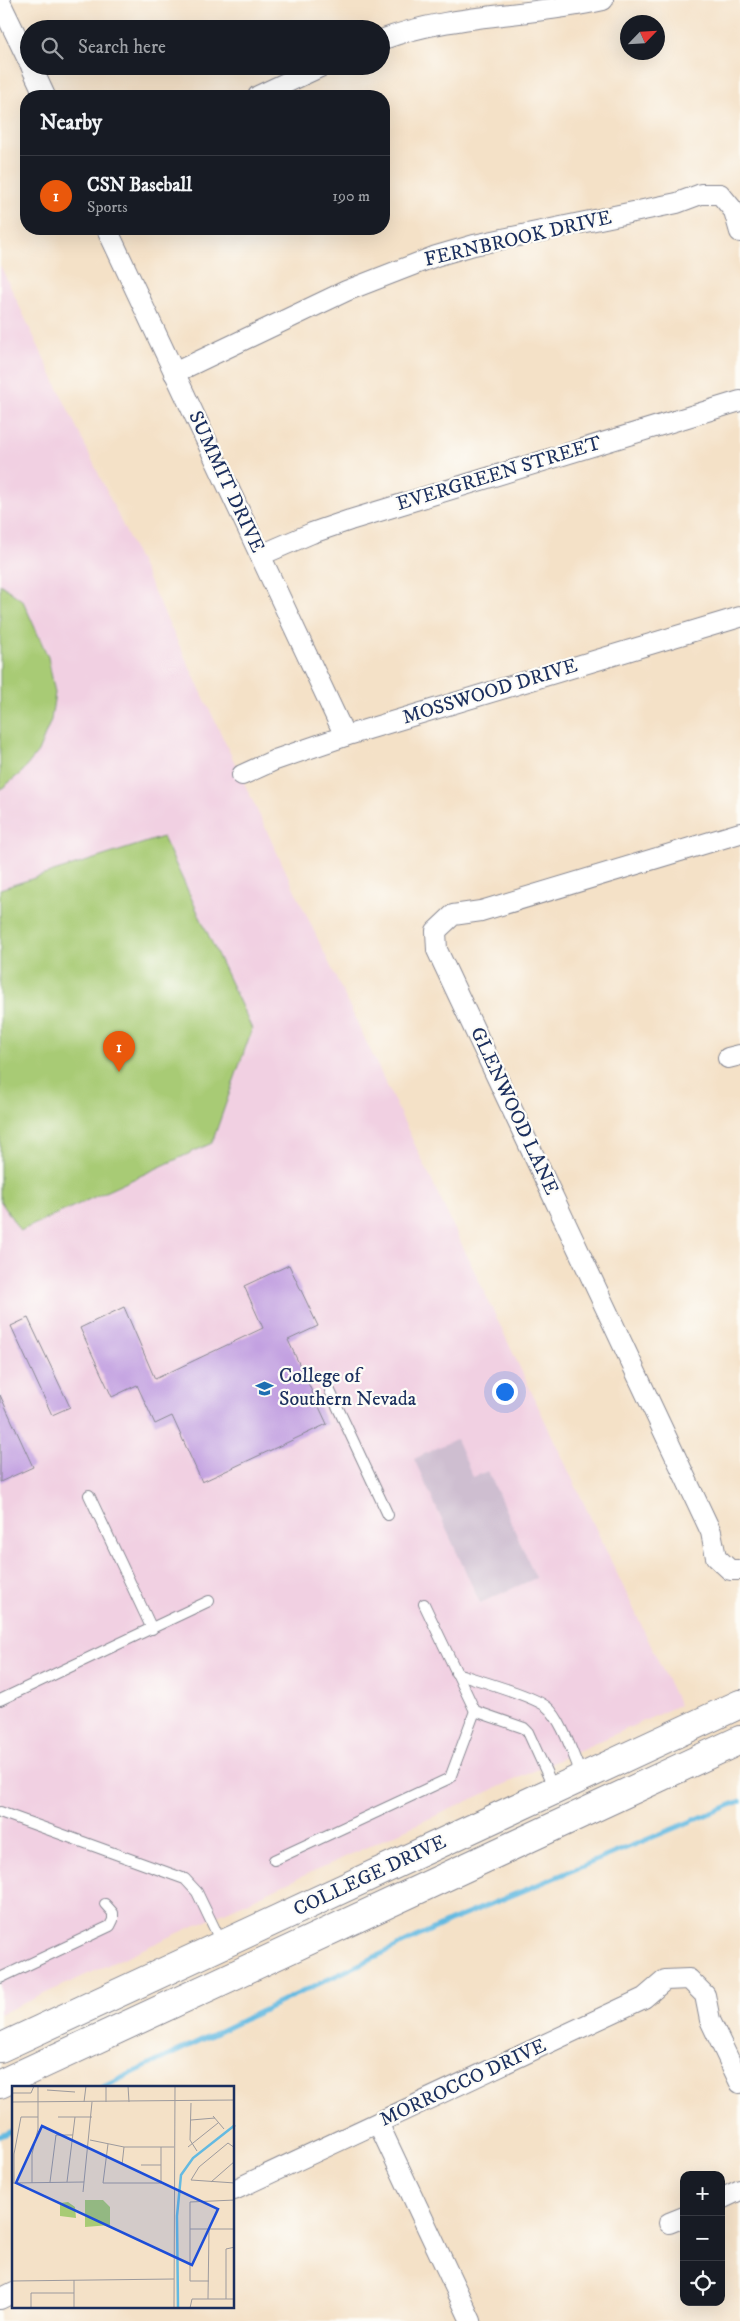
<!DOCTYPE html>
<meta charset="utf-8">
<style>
:root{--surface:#171b24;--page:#20242c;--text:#f1f3f6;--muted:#9ea1a6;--line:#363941;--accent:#ea580c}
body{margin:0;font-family:"IM FELL DW Pica",serif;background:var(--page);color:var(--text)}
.controls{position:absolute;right:15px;bottom:15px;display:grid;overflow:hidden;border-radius:10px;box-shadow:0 5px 20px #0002}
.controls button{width:45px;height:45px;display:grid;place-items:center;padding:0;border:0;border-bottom:1px solid var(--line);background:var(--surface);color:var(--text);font:25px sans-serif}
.compass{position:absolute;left:620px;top:15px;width:45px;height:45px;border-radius:50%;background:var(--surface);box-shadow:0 5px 20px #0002;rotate:65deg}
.you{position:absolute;left:504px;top:1391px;width:18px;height:18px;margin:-12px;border:4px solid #fff;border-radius:50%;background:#1a73e8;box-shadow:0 0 0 8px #1a73e833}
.badge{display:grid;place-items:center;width:32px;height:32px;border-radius:50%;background:var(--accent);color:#fff;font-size:16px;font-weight:700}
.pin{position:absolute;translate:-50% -41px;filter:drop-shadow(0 1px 2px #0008)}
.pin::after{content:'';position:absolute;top:26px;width:18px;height:15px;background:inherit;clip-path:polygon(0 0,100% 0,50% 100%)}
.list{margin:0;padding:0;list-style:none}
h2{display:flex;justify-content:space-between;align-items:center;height:65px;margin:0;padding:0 20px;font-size:21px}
h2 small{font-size:16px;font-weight:400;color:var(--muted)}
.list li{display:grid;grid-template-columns:32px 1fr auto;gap:15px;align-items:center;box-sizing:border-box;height:80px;padding:0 20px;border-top:1px solid var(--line)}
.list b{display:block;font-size:19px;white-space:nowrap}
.list p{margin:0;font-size:16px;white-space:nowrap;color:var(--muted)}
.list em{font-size:16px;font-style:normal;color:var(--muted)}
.icon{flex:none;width:28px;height:28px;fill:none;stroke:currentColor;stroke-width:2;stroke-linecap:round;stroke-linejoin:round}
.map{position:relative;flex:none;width:740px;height:2321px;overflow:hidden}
.search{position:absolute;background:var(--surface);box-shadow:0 5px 20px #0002;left:20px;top:20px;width:370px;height:55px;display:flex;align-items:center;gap:12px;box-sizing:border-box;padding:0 18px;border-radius:28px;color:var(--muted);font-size:19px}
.panel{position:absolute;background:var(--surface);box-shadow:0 5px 20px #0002;left:20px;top:90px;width:370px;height:145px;border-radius:20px}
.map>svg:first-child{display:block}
.built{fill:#f1d0e2}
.industrial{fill:#cebed0}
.green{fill:#a8cb74;stroke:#627d69}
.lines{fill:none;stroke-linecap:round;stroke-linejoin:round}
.stream{stroke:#64bae1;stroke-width:5}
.building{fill:#c3a1e1}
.service-casing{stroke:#888892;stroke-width:12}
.minor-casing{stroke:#888892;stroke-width:22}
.secondary-casing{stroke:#888892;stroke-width:30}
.service{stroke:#fff;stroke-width:10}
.minor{stroke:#fff;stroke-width:20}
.secondary{stroke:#fff;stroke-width:28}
.labels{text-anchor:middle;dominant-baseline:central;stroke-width:4.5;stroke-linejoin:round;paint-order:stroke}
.street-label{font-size:20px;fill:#1b2f5e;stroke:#fdfcf7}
.poi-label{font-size:20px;fill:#1b2f5e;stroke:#fdfcf7;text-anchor:start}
.inset-river{fill:none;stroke:#64bae1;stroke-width:2.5}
.inset-road{fill:none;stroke:#9d9a9d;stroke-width:1}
.view{fill:#1d4ed8;fill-opacity:0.15;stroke:#1d4ed8;stroke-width:2.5}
.inset-edge{fill:none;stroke:#1b2f5e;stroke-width:2.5}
</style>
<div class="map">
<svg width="740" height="2321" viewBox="0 0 740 2321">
<rect width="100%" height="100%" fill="#fdfcf7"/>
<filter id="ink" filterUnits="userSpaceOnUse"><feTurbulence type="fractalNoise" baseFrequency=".02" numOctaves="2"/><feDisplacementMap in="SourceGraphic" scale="10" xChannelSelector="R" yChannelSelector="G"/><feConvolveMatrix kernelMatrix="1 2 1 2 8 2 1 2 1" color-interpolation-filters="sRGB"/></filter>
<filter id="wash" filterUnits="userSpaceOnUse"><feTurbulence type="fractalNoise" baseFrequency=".0096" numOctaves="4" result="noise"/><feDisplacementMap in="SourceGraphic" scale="20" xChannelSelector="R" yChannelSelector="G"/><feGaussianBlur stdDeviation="1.12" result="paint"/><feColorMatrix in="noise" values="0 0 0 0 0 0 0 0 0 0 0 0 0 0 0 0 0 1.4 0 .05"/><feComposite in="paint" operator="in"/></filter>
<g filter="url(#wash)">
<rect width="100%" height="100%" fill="#f4e1c7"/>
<!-- built -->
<polygon class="built" points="0,265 679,1705 0,2014"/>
<!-- industrial -->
<polygon class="industrial" points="456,1439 473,1477 488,1471 536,1578 480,1603 414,1459"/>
<!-- green -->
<g class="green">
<polygon points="0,584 23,601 48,657 55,693 51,720 38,752 22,772 0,790"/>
<polygon points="163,837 252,1029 212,1143 20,1231 0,1200 0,889"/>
</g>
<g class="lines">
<!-- stream -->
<g class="stream">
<polyline points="103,2087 450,1921 740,1801"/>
<polyline points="0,2136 14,2130"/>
</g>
</g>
<g id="blocks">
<!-- building -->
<g class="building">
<polygon points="289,1265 318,1326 288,1340 327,1424 202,1482 172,1416 155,1424 137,1385 112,1397 80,1328 124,1307 155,1379 263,1328 244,1286"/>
<polygon points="28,1318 70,1407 52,1415 11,1326"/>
<polygon points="0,1395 33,1467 0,1482"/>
</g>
</g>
</g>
<g filter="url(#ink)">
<use href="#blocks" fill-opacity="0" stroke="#888892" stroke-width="1"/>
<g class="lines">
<defs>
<g id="service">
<polyline points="330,1391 388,1515"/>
<polyline points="89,1495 152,1629"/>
<polyline points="424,1604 475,1711 524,1728 528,1732 554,1789"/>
<path d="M456 1673C477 1680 532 1695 547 1707 562 1719 574 1758 582 1776"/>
<polyline points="0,1700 209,1601"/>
<polyline points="0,1812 185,1879 197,1892 222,1944"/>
<polyline points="274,1860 450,1778 475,1711"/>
<polyline points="0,1978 110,1926 113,1920 113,1913 105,1904"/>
</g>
<g id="minor">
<polyline points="0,2 29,62"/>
<path d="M381 40C452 13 529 17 603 0"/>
<polyline points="31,66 45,96"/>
<polyline points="258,96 322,66"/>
<polyline points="107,229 345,736"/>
<polyline points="174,373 346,291 436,256 474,245 677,203 701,194 720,194 734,211 740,232"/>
<polyline points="261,555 312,533 350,520 740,401"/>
<polyline points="242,775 275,760 345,736 740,617"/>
<polyline points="740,833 481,911 453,915 436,931 437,950 711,1532 716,1557 730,1570 740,1570"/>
<polyline points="728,1058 740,1055"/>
<polyline points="378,2123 471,2321"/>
<polyline points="234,2190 644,1998 665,1980 689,1979 705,1995 710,2020 740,2083"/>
<polyline points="721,2199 740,2190"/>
<polyline points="669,2223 684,2217"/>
<polyline points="0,2299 14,2292"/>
</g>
<g id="secondary">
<polyline points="0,2048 740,1704"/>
<polyline points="0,2084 740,1740"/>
</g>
</defs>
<!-- service casing -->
<use href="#service" class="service-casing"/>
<!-- minor casing -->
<use href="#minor" class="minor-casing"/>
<!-- secondary casing -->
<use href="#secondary" class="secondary-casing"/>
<!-- service -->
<use href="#service" class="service"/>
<!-- minor -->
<use href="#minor" class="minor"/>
<!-- secondary -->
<use href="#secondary" class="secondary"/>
</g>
</g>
<!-- icons -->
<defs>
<symbol id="university-bare" viewBox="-9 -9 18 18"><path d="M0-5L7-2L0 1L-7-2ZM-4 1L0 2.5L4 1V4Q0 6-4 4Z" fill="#1f6fb2" stroke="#fdfcf7" stroke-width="2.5" paint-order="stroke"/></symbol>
</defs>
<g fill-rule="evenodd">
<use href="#university-bare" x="252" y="1376" width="25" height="25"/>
</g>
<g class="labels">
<!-- street labels -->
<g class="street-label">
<text transform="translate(518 239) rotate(-13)">FERNBROOK DRIVE</text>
<text transform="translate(499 474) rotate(-17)">EVERGREEN STREET</text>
<text transform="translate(226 482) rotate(65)">SUMMIT DRIVE</text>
<text transform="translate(490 692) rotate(-17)">MOSSWOOD DRIVE</text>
<text transform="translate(514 1111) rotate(65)">GLENWOOD LANE</text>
<text transform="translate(370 1876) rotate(-25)">COLLEGE DRIVE</text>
<text transform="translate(463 2083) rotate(-25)">MORROCCO DRIVE</text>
</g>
<!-- poi labels -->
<g class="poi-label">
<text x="279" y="1376">College of<tspan x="279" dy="23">Southern Nevada</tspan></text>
</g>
</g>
<!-- overview -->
<g transform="translate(12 2086)">
<rect width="222" height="222" fill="#f4e1c7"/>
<path d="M73 114H91L98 121V139L73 141ZM56 116 63 121 64 132 48 130V117Z" fill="#a8cb74"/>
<path class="inset-river" d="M166 222 165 130 169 89 181 72 223 39"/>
<path class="inset-road" d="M116 0 117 16M35 4 63 6M0 7H19L22 0M0 16 223 14M72 16 74 0M94 16V0M179 17 178 54 185 65M201 30 212 43M46 31H80M179 34 203 32M78 54 112 61H162M96 58 91 97H149V61M176 61 206 37M223 62 216 57 187 81 179 94 223 97M110 79 112 61M129 79H149M38 96 44 49H61M55 96 63 31M199 96 223 75M0 97 72 96M2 97V68L9 31H26M20 97V68L26 43V0M71 106 80 16M178 143H223M0 195 162 193M197 195H178V116L223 114M196 213 197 143M214 213V163L223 161M19 222V207H62M62 222V194M162 222 163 0M178 222 180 213H223"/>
<path class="view" d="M30 40 206 123 180 179 4 97Z"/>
<rect width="222" height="222" class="inset-edge"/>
</g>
</svg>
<div class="controls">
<button>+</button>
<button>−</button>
<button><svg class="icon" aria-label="locate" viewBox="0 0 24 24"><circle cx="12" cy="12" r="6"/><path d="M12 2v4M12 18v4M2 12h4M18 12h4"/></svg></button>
</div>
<svg class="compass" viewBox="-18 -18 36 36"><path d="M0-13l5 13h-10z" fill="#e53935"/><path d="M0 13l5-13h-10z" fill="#9ea1a6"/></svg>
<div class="you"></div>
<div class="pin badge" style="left:119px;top:1072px">1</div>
<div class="search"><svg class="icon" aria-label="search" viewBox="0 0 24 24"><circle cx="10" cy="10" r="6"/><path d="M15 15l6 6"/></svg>Search here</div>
<section class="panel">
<h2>Nearby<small></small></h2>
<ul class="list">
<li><span class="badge">1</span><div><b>CSN Baseball</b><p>Sports</p></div><em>190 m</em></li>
</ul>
</section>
</div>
